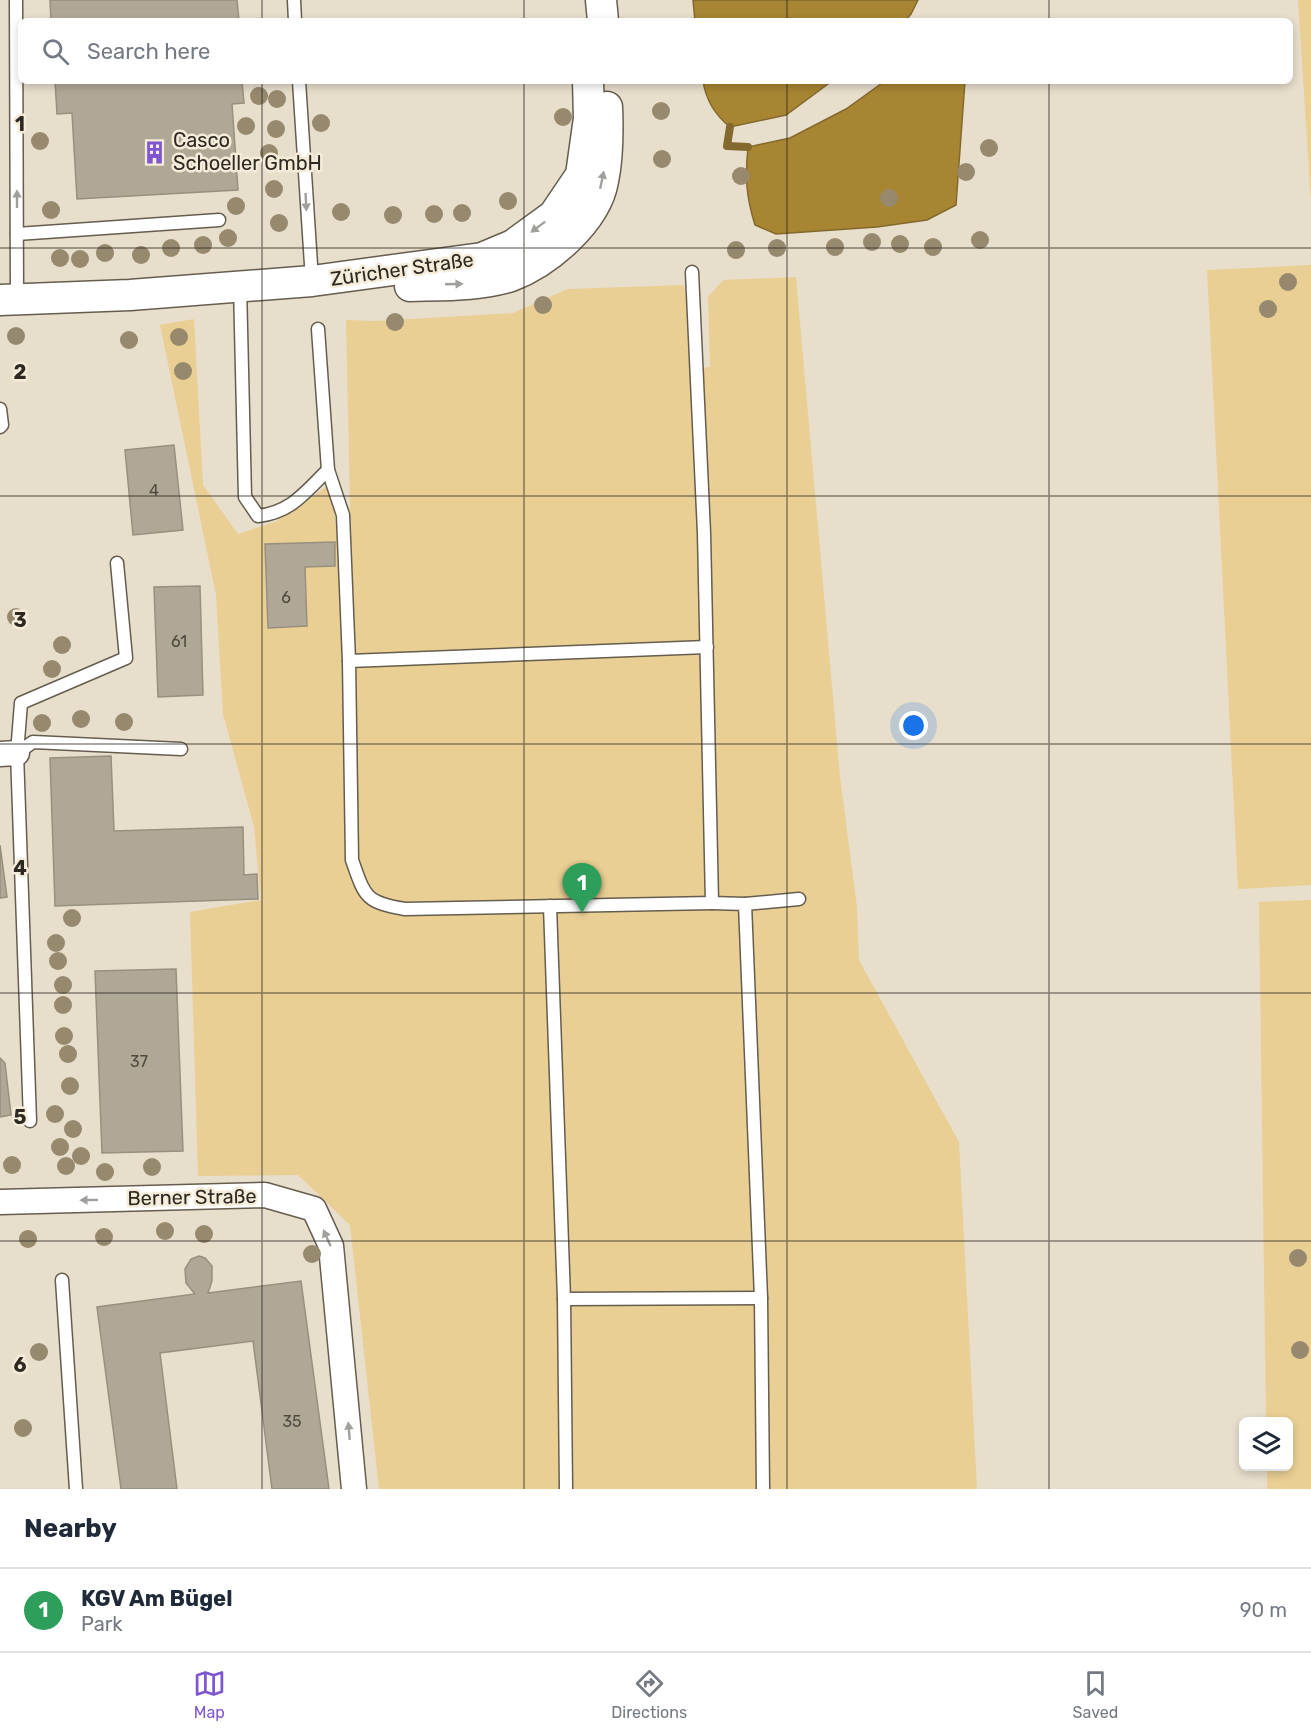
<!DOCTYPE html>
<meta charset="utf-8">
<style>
:root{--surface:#fff;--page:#f2f2f3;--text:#1f2937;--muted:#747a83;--line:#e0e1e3;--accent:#7f56cf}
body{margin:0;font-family:Rubik,sans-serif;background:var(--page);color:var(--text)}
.controls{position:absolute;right:18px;bottom:18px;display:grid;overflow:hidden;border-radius:9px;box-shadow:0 3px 9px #0003}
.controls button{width:54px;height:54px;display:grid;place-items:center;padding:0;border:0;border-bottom:2px solid var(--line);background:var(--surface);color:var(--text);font:30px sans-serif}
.you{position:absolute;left:914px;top:726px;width:21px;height:21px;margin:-15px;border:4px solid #fff;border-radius:50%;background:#1a73e8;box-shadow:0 0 0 9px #1a73e833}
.badge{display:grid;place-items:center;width:39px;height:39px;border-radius:50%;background:var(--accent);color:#fff;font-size:20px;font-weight:700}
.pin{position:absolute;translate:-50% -50px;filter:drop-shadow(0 2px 3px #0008)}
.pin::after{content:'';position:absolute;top:32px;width:21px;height:18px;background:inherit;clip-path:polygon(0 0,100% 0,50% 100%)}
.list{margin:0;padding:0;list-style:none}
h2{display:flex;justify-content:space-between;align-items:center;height:78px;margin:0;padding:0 24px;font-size:26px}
h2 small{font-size:20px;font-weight:400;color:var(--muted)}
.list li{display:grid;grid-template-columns:39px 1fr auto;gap:18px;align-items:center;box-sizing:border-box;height:84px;padding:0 24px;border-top:2px solid var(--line)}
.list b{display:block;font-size:22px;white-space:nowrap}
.list p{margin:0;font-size:20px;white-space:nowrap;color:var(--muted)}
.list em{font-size:20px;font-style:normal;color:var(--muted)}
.icon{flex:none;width:33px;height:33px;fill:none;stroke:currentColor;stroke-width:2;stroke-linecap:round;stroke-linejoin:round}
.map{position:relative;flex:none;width:1311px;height:1489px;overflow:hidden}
.search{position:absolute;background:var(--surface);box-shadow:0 3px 9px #0003;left:18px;right:18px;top:18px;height:66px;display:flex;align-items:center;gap:15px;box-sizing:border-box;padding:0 21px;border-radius:9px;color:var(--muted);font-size:22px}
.sheet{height:162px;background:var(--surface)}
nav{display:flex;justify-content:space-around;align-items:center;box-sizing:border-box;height:84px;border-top:2px solid var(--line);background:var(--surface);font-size:16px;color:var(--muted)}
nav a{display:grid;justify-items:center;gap:3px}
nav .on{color:var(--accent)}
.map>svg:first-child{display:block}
.green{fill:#eacf94}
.water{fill:#a88532;stroke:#83692d;stroke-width:1.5}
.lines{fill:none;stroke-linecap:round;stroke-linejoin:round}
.stream{stroke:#83692d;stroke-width:8}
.building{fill:#b0a897;stroke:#98907f;stroke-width:1.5}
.service-casing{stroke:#655d4e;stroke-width:15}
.minor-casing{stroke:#655d4e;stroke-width:27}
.tertiary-casing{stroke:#655d4e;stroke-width:33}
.service{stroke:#fff;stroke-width:12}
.minor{stroke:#fff;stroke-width:24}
.tertiary{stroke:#fff;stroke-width:30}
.tree{fill:#96896e}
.oneway{fill:#a09f9c}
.grid{fill:none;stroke:#2d2922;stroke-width:1.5;stroke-opacity:0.55}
.labels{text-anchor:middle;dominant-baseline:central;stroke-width:5;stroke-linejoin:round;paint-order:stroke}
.number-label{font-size:16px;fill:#4e493f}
.poi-label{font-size:20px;fill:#2d2922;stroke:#f4ecd9;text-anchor:start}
.street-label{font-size:20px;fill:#2d2922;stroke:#f4ecd9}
.grid-label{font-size:20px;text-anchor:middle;font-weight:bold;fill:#2d2922;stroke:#f4ecd9;stroke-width:5;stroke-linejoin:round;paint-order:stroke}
</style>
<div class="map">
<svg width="1311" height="1489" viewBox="0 0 1311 1489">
<rect width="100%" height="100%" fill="#e7decc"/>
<!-- green -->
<g class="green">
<polygon points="1298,0 1311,0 1311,202"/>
<polygon points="1311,265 1311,885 1238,889 1207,270"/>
<polygon points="796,277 840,777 857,907 859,960 959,1142 977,1489 379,1489 350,1225 298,1175 198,1176 190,912 261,900 254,827 223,714 216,595 160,325 194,319 203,485 238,534 277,521 332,483 337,538 344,537 350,505 346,320 375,321 513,313 568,289 684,285 689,316 694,369 710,367 708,297 723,280"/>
<polygon points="1311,900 1311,1489 1267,1489 1267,1467 1288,1466 1288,1422 1266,1421 1259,902"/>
</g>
<!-- water -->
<g class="water">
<polygon points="693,0 918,0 911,14 905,21 695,21"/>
<path d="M703 81H832L786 115 730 127C715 115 706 101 703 81Z"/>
<path d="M885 81H965L956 205 927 220 877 227 776 234 755 225C746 196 745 177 748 147L790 138 846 109Z"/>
</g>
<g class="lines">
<!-- stream -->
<polyline class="stream" points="730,127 727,146 748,147"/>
</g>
<!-- building -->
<g class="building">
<polygon points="50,0 237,0 239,21 51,21"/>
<polygon points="55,81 242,81 244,103 232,104 238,190 77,199 72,113 57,114"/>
<polygon points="174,445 183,530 133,535 125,450"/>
<polygon points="335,542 335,566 305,567 307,626 268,628 265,544"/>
<polygon points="200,586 203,695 158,697 154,587"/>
<polygon points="111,756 114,831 243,827 244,875 257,874 258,899 55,906 50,758"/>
<polygon points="0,845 7,897 0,898"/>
<polygon points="176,969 183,1151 102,1153 95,971"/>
<polygon points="0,1058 5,1063 11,1115 0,1117"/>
<polygon points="199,1256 205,1258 212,1266 212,1281 208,1293 301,1281 329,1489 272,1489 253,1341 160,1353 177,1489 121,1489 97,1307 195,1294 186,1283 185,1269 191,1259"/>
</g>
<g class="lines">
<defs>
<g id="service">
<polyline points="16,0 17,299"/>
<polyline points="294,0 295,21"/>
<polyline points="299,81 312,280"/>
<polyline points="17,234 219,220"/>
<polyline points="692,272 704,533 712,903 745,904 761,1298 763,1489"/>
<path d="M240 286 245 497 258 516C292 512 305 492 328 470"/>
<path d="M318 329 328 470 343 515 349 661 352 860C365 897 365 902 405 909L712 903"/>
<polyline points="0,409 2,425 0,427"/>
<polyline points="349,661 707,647"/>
<polyline points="17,753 33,742 181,749"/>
<polyline points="745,904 799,899"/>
<polyline points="550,906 564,1299 566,1489"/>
<polyline points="30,1121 17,753 21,703 126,658 117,563"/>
<polyline points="62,1280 76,1489"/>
<polyline points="564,1299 761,1298"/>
</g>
<g id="minor">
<polyline points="0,754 17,753"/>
<polyline points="0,1202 265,1195 314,1209 331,1246 354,1489"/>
</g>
<g id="tertiary">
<polyline points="601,0 603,21"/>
<path d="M410 286C442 285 481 286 511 276 548 262 596 221 603 181 608 157 608 131 607 107"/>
<polyline points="0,300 130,295 312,281 482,258 513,245 554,215 581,175 589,118 588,81"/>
</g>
</defs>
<!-- service casing -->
<use href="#service" class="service-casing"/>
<!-- minor casing -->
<use href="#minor" class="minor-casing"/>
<!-- tertiary casing -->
<use href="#tertiary" class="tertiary-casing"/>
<!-- service -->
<use href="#service" class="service"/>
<!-- minor -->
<use href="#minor" class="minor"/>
<!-- tertiary -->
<use href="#tertiary" class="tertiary"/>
</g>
<!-- trees -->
<g class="tree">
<circle cx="259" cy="96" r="9"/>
<circle cx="277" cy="99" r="9"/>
<circle cx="661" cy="111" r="9"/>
<circle cx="563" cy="117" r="9"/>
<circle cx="321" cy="123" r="9"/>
<circle cx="246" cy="126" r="9"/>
<circle cx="276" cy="129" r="9"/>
<circle cx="40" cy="141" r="9"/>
<circle cx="989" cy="148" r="9"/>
<circle cx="269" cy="153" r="9"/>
<circle cx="662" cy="159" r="9"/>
<circle cx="966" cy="172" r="9"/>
<circle cx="741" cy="176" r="9"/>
<circle cx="274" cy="189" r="9"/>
<circle cx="889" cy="198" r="9"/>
<circle cx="508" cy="201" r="9"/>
<circle cx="236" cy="206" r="9"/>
<circle cx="51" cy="210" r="9"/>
<circle cx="341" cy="212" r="9"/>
<circle cx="462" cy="213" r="9"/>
<circle cx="434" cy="214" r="9"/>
<circle cx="393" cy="215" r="9"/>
<circle cx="279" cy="223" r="9"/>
<circle cx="228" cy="238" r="9"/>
<circle cx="980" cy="240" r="9"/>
<circle cx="872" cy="242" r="9"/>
<circle cx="900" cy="244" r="9"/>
<circle cx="203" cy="245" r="9"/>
<circle cx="835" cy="247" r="9"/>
<circle cx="933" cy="247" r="9"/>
<circle cx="171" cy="248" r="9"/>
<circle cx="777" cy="248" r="9"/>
<circle cx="736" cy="250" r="9"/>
<circle cx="105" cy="253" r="9"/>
<circle cx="141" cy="255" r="9"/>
<circle cx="60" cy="258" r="9"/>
<circle cx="80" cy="259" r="9"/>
<circle cx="1288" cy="282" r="9"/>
<circle cx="543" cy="305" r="9"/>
<circle cx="1268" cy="309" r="9"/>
<circle cx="395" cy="322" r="9"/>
<circle cx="16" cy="336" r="9"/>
<circle cx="179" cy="337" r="9"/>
<circle cx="129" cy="340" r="9"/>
<circle cx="183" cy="371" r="9"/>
<circle cx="16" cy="617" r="9"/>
<circle cx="62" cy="645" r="9"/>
<circle cx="52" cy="669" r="9"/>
<circle cx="81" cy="719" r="9"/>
<circle cx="124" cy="722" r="9"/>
<circle cx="42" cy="723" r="9"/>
<circle cx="72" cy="918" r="9"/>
<circle cx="56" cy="943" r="9"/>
<circle cx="58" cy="961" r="9"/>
<circle cx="63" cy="985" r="9"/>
<circle cx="63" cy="1005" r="9"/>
<circle cx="64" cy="1036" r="9"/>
<circle cx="68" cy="1054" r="9"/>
<circle cx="70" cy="1086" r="9"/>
<circle cx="55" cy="1114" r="9"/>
<circle cx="73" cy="1129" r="9"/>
<circle cx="60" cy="1147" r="9"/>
<circle cx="81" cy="1156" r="9"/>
<circle cx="12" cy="1165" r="9"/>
<circle cx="66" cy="1166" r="9"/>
<circle cx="152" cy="1167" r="9"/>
<circle cx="105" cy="1172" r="9"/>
<circle cx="165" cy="1231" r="9"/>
<circle cx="204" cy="1234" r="9"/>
<circle cx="104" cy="1237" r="9"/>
<circle cx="28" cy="1239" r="9"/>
<circle cx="312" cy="1254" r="9"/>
<circle cx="1298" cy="1258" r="9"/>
<circle cx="1300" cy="1350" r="9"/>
<circle cx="39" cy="1352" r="9"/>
<circle cx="23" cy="1428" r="9"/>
</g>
<!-- one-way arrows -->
<defs><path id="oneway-solid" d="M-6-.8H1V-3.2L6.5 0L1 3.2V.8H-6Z" transform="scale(1.5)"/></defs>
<g class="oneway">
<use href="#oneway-solid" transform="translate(602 180) rotate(-78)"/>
<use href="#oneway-solid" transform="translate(17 199) rotate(-90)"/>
<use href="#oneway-solid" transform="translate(306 202) rotate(87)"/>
<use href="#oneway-solid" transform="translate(538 227) rotate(143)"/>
<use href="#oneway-solid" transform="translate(454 284) rotate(-2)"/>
<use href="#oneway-solid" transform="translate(89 1200) rotate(179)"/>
<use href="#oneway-solid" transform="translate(327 1238) rotate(-114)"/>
<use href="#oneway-solid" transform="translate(349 1431) rotate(-95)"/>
</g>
<!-- grid -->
<path class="grid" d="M262 0V21M524 0V21M787 0V21M1049 0V21M262 81V1489M524 81V1489M787 81V1489M1049 81V1489M0 248H1311M0 496H1311M0 744H1311M0 993H1311M0 1241H1311"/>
<!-- icons -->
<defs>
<symbol id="building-bare" viewBox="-9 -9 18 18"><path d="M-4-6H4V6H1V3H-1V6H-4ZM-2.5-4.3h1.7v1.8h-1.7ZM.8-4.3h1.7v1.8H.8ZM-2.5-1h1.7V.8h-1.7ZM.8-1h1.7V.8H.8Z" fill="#7f56cf" stroke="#f4ecd9" stroke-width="2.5" paint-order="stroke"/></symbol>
</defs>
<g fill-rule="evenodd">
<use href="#building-bare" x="138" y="136" width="33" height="33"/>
</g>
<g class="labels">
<!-- number labels -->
<g class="number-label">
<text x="154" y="490">4</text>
<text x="286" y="597">6</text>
<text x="179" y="641">61</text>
<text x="139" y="1061">37</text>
<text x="292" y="1421">35</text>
</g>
<!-- poi labels -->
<g class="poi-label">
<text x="173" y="140">Casco<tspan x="173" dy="23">Schoeller GmbH</tspan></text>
</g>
<!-- street labels -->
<g class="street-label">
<text transform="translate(402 269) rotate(-8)">Züricher Straße</text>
<text transform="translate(192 1197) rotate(-1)">Berner Straße</text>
</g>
</g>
<g class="grid-label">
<text x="20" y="131">1</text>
<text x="20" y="379">2</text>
<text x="20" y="627">3</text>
<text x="20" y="875">4</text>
<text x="20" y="1124">5</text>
<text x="20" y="1372">6</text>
</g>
</svg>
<div class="controls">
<button><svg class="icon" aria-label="layers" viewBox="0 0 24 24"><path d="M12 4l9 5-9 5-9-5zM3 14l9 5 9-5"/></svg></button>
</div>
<div class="you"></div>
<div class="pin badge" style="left:582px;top:913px;background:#2e9e5b">1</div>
<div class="search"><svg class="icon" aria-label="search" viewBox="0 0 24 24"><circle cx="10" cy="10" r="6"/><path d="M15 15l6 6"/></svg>Search here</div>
</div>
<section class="sheet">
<h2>Nearby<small></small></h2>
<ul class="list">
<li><span class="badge" style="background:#2e9e5b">1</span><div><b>KGV Am Bügel</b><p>Park</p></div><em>90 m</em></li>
</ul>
</section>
<nav>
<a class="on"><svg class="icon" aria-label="map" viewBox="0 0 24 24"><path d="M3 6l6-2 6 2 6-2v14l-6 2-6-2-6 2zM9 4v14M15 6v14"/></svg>Map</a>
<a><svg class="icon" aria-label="directions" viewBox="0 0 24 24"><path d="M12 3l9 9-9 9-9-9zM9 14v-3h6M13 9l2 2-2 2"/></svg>Directions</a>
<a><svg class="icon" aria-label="saved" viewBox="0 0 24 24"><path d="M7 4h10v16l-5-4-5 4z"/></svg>Saved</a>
</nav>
